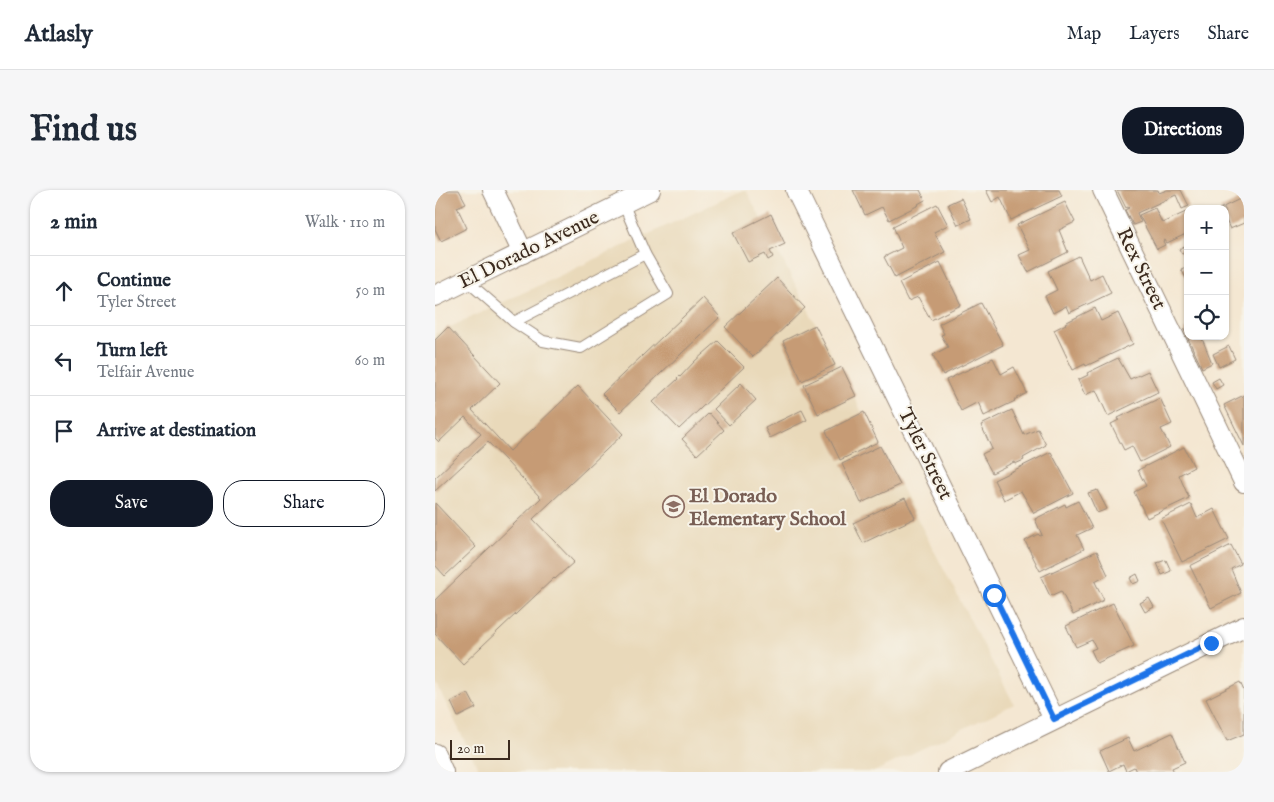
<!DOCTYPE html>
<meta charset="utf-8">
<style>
:root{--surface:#fff;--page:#f6f6f7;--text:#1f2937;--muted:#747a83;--line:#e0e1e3;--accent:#111827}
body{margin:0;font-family:"IM FELL English",serif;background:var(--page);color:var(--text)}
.controls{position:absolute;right:15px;top:15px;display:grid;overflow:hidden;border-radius:10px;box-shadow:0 1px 4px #0004}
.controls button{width:45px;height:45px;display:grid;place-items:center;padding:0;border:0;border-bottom:1px solid var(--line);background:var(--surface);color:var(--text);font:25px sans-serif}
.scale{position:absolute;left:15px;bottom:12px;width:60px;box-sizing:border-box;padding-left:5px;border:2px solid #3b2a1e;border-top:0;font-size:14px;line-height:18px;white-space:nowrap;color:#3b2a1e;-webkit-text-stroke:4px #f7f3e8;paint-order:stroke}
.stop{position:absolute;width:15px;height:15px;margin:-11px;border:4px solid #1a73e8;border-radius:50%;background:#fff}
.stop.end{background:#1a73e8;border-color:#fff;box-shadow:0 1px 5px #0008}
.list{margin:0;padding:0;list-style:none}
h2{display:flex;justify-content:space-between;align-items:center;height:65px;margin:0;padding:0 20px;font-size:21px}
h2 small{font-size:16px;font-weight:400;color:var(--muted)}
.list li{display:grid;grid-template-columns:32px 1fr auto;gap:15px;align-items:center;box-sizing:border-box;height:70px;padding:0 20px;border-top:1px solid var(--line)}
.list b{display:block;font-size:19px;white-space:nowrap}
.list p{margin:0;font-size:16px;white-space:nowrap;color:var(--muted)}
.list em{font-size:16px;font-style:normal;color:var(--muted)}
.actions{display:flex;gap:10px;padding:15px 20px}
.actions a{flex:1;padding:11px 0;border:1px solid var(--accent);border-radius:20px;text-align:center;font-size:18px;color:var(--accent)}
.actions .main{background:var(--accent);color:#fff}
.icon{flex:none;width:28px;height:28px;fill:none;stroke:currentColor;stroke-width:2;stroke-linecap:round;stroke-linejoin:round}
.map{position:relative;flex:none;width:809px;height:582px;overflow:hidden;border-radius:20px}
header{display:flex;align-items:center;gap:30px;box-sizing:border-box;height:70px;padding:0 25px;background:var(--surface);border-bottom:1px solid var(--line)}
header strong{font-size:24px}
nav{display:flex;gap:28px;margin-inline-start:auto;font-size:18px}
.intro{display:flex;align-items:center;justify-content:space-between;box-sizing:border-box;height:120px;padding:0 30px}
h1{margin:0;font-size:35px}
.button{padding:12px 22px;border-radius:20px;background:var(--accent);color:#fff;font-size:18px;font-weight:700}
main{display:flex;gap:30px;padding:0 30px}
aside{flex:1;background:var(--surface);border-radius:20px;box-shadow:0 1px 4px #0004}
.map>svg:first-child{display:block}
.built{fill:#e9d9ba}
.building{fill:#c69b75}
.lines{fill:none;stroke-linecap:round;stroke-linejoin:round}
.lane-casing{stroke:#988878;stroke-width:12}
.street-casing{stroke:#988878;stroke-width:22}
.lane{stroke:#fff;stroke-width:10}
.street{stroke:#fff;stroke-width:20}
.route{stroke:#1a73e8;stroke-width:6}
.labels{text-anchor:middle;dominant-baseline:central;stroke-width:4;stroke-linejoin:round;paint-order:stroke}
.street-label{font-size:20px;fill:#3b2a1e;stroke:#f7f3e8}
.education-label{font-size:20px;font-weight:bold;fill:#785e54;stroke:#f7f3e8;text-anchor:start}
</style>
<header>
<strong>Atlasly</strong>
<nav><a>Map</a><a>Layers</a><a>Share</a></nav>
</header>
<div class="intro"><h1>Find us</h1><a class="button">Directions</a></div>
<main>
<aside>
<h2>2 min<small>Walk · 110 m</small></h2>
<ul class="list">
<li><svg class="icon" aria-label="ahead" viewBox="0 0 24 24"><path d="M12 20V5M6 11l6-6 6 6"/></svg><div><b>Continue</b><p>Tyler Street</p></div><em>50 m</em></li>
<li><svg class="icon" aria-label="left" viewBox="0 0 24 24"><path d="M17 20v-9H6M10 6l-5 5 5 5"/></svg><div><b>Turn left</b><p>Telfair Avenue</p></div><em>60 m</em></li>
<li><svg class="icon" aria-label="arrive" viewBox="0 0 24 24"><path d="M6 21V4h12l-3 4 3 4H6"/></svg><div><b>Arrive at destination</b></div></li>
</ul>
<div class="actions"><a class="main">Save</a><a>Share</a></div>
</aside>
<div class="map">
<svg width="809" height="582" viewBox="0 0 809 582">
<rect width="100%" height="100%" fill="#f7f3e8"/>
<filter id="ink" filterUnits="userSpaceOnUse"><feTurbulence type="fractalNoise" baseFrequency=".02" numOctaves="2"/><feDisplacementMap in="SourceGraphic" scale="10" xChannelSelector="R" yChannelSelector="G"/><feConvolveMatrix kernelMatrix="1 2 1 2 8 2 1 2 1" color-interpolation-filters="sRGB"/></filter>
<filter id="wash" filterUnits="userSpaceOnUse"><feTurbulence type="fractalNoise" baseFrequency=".0096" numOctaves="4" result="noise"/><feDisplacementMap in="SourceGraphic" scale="20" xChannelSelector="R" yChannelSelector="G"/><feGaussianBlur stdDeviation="1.12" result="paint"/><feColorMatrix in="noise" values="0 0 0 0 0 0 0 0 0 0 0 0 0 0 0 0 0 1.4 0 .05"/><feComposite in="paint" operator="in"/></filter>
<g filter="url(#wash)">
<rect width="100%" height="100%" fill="#f4e7d2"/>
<!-- built -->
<polygon class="built" points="308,0 311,0 579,514 439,582 45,582 0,491 0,144"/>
<g id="blocks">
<!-- building -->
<g class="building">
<polygon points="0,0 24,0 31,13 22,17 32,38 6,51 0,39"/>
<polygon points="418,0 485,0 490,10 483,14 484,15 454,30 447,17 430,25"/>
<polygon points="551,0 624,0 627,6 576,30 565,7 557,12"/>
<polygon points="682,0 723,0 724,3 732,0 746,0 754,16 747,19 741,5 702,23 706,32 698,35 690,20 694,18 693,17 691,18"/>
<polygon points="809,7 809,33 795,39 790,28 790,19 784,19"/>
<polygon points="526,8 536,29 523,35 513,14"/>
<polygon points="630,12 640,32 624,40 633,62 593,82 584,65 595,60 582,35"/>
<polygon points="502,14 513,35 499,42 510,62 460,88 449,67 467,58 458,36"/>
<polygon points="720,18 727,33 753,21 753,43 732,53 730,50 728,51 730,55 722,59 704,25"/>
<polygon points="336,24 350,54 335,61 338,67 333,70 330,64 313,72 298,43"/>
<polygon points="753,54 753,62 747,64 744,59"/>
<polygon points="644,66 655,90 667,84 676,103 634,123 631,116 618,123 610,106 622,100 613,81"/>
<polygon points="505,72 526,115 496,130 483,107 473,111 464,93"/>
<polygon points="753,76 753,92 746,79"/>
<polygon points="342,88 370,118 318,167 290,137"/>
<polygon points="268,108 285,127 185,222 167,204"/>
<polygon points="546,113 568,155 508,185 498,165 513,157 506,145 509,144 504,134"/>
<polygon points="660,118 666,131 683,123 698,154 651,176 650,174 638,180 619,140 631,134 630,133"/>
<polygon points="380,135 400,175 367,191 348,151"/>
<polygon points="13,137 65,193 37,220 75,261 143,196 188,244 98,329 139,372 120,389 119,388 28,474 0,444 0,410 106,308 53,252 0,301 0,288 46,244 30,227 4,252 0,248 0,150"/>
<polygon points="753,138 753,146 766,146 777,173 767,178 749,140"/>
<polygon points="283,151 309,177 244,239 218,212 243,189 242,188 244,186 245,187 260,171"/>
<polygon points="794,156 800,169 784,177 778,164"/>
<polygon points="558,168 566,184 579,177 592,203 579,210 580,211 549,226 543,212 526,221 511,190"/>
<polygon points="683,168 695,189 713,181 723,202 673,226 661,200 650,205 643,190 653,185 652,183"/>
<polygon points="407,177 421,206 383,224 369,195"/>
<polygon points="784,188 788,195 781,199 777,192"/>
<polygon points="306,193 321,210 294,235 279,219"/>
<polygon points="809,205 809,256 789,215"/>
<polygon points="725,208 737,234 726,239 735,257 705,272 697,256 689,260 676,234 684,230 683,228"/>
<polygon points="367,220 372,230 335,248 330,238"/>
<polygon points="577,220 589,245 603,239 611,255 588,268 589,270 580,274 579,272 557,283 547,264 557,259 546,235"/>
<polygon points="429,222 443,252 405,270 391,241"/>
<polygon points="274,223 289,240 262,265 247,249"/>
<polygon points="445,256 465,295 426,313 407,274"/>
<polygon points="749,257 759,277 744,285 754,308 712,328 699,302 711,296 703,280"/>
<polygon points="616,262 638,303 599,323 586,301 569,310 559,290"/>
<polygon points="662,300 672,319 662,323 653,303"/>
<polygon points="470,308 480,328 428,353 418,333"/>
<polygon points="643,311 657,338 642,345 649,359 605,381 590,351 603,344 605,346 607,345 600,329 630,314 631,317"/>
<polygon points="0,313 41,357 10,386 0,375"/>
<polygon points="756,314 762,328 779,319 794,349 747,372 726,329"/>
<polygon points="796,355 806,374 796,379 806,403 776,418 755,376"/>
<polygon points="662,361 673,385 660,392 669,410 638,425 626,401 615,406 606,387"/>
<polygon points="731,370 736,381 727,385 722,373"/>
<polygon points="702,384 705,391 698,394 695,388"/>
<polygon points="714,408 719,417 710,422 705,413"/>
<polygon points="678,413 699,456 662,473 656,460 661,458 657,450 641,457 631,436"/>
<polygon points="805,492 809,501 809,544 792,551 771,509"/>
<polygon points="33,503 41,518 23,527 16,512"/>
<polygon points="737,543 750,572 737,578 739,582 701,582 699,577 691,581 688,574 674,581 665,561 693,548 699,561"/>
</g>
</g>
</g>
<g filter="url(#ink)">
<use href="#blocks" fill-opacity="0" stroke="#988878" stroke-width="1"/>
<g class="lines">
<defs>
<g id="lane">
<polyline points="32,91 79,132 108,151 146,158 233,104 210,64 188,13"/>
<polyline points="79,132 210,64"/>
</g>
<g id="street">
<polyline points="58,0 88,63"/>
<polyline points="361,0 619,529"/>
<polyline points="668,0 809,292"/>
<polyline points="0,106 215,0"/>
<polyline points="0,564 8,582"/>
<polyline points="513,582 809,437"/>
</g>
</defs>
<!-- lane casing -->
<use href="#lane" class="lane-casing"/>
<!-- street casing -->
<use href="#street" class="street-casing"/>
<!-- lane -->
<use href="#lane" class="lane"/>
<!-- street -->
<use href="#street" class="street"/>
</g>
</g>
<g class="lines" filter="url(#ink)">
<!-- route -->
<polyline class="route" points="559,405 619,529 776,453"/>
</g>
<!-- icons -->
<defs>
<symbol id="school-ring" viewBox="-11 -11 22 22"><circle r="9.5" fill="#f7f3e8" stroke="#8d6e63" stroke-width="1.5"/><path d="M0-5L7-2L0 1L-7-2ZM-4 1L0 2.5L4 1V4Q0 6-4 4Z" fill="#8d6e63"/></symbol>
</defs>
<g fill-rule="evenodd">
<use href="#school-ring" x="226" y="304" width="25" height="25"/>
</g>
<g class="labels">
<!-- street labels -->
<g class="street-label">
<text transform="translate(94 60) rotate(-26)">El Dorado Avenue</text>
<text transform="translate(706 79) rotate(64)">Rex Street</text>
<text transform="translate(490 264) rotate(64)">Tyler Street</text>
</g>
<!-- education labels -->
<g class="education-label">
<text x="254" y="306">El Dorado<tspan x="254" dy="23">Elementary School</tspan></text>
</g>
</g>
</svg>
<div class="controls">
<button>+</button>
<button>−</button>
<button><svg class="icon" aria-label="locate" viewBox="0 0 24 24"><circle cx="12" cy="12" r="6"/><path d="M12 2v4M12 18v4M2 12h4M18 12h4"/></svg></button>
</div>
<div class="scale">20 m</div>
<div class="stop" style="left:559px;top:405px"></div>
<div class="stop end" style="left:776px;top:453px"></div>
</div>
</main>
